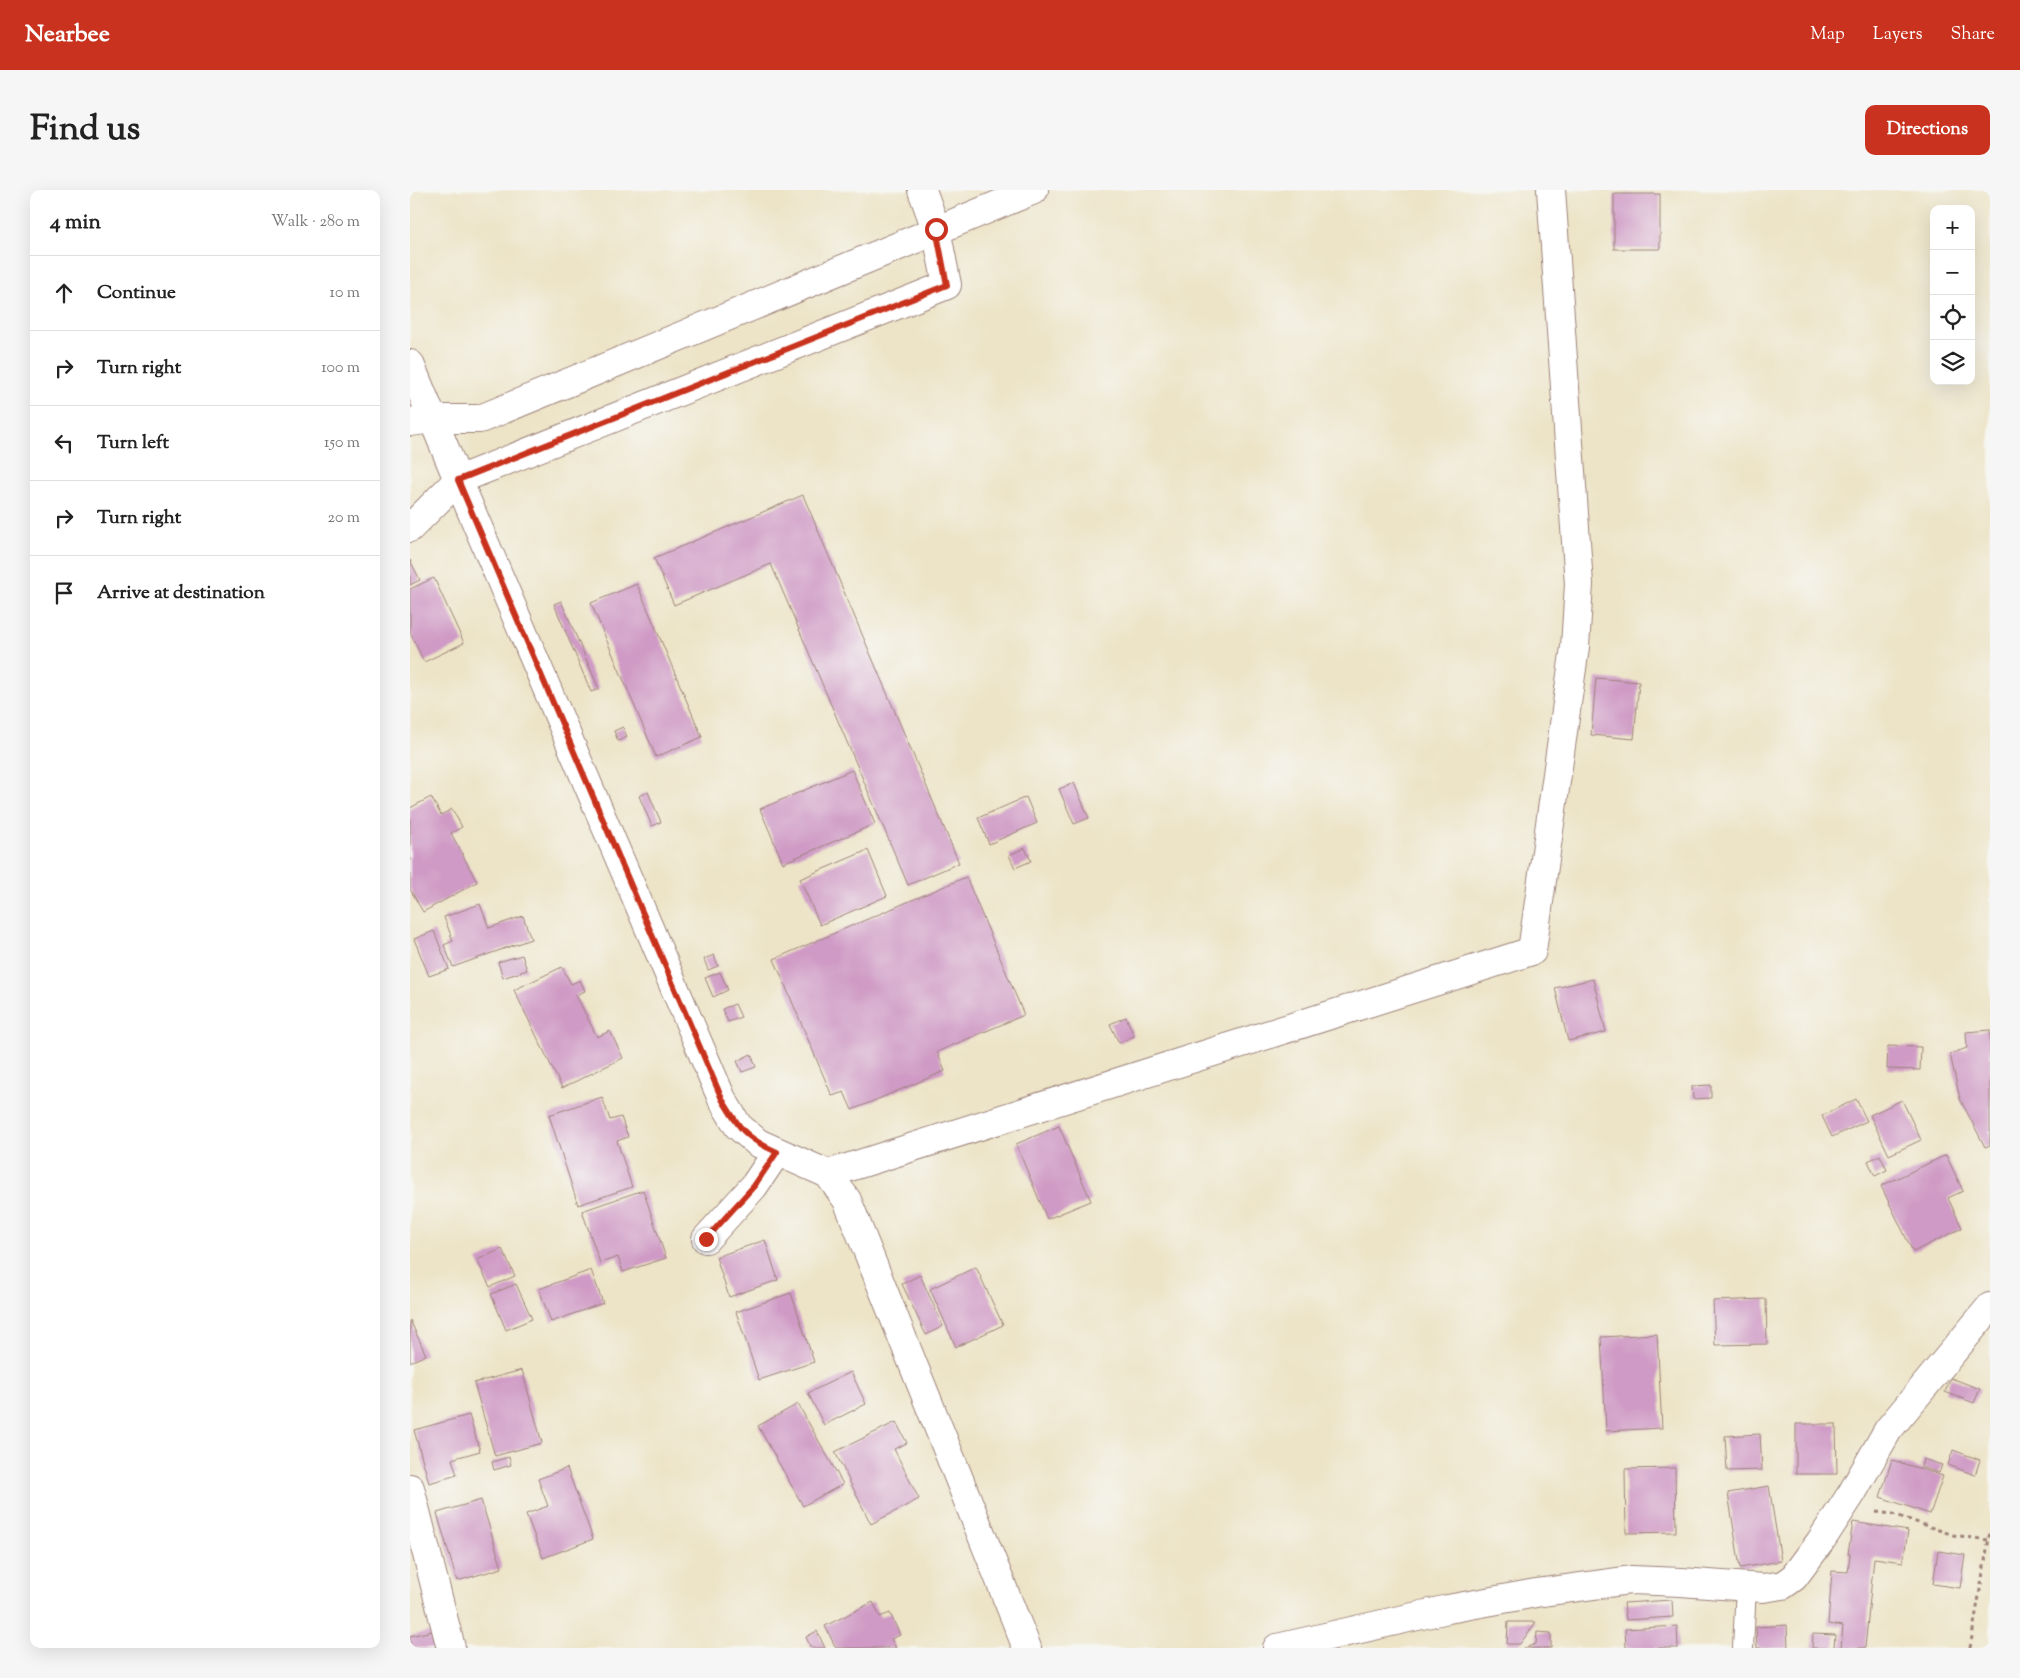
<!DOCTYPE html>
<meta charset="utf-8">
<style>
:root{--surface:#fff;--page:#f6f6f6;--text:#222;--muted:#767676;--line:#e0e0e0;--accent:#c8321e}
body{margin:0;font-family:"Sorts Mill Goudy",serif;background:var(--page);color:var(--text)}
.controls{position:absolute;right:15px;top:15px;display:grid;overflow:hidden;border-radius:10px;box-shadow:0 5px 20px #0002}
.controls button{width:45px;height:45px;display:grid;place-items:center;padding:0;border:0;border-bottom:1px solid var(--line);background:var(--surface);color:var(--text);font:25px sans-serif}
.stop{position:absolute;width:15px;height:15px;margin:-11px;border:4px solid #c8321e;border-radius:50%;background:#fff}
.stop.end{background:#c8321e;border-color:#fff;box-shadow:0 1px 5px #0008}
.list{margin:0;padding:0;list-style:none}
h2{display:flex;justify-content:space-between;align-items:center;height:65px;margin:0;padding:0 20px;font-size:21px}
h2 small{font-size:16px;font-weight:400;color:var(--muted)}
.list li{display:grid;grid-template-columns:32px 1fr auto;gap:15px;align-items:center;box-sizing:border-box;height:75px;padding:0 20px;border-top:1px solid var(--line)}
.list b{display:block;font-size:19px;white-space:nowrap}
.list em{font-size:16px;font-style:normal;color:var(--muted)}
.icon{flex:none;width:28px;height:28px;fill:none;stroke:currentColor;stroke-width:2;stroke-linecap:round;stroke-linejoin:round}
.map{position:relative;flex:none;width:1580px;height:1458px;overflow:hidden;border-radius:10px}
header{display:flex;align-items:center;gap:30px;box-sizing:border-box;height:70px;padding:0 25px;background:var(--accent);color:#fff}
header strong{font-size:24px}
nav{display:flex;gap:28px;margin-inline-start:auto;font-size:18px}
.intro{display:flex;align-items:center;justify-content:space-between;box-sizing:border-box;height:120px;padding:0 30px}
h1{margin:0;font-size:35px}
.button{padding:12px 22px;border-radius:10px;background:var(--accent);color:#fff;font-size:18px;font-weight:700}
main{display:flex;gap:30px;padding:0 30px}
aside{flex:1;background:var(--surface);border-radius:10px;box-shadow:0 5px 20px #0002}
.map>svg:first-child{display:block}
.building{fill:#cf9ac5}
.lines{fill:none;stroke-linecap:round;stroke-linejoin:round}
.lane-casing{stroke:#9c8279;stroke-width:22}
.street-casing{stroke:#9c8279;stroke-width:30}
.path{stroke:#9c8279;stroke-width:3;stroke-dasharray:4 4;stroke-linecap:butt}
.lane{stroke:#fff;stroke-width:20}
.street{stroke:#fff;stroke-width:28}
.route{stroke:#c8321e;stroke-width:6}
</style>
<header>
<strong>Nearbee</strong>
<nav><a>Map</a><a>Layers</a><a>Share</a></nav>
</header>
<div class="intro"><h1>Find us</h1><a class="button">Directions</a></div>
<main>
<aside>
<h2>4 min<small>Walk · 280 m</small></h2>
<ul class="list">
<li><svg class="icon" aria-label="ahead" viewBox="0 0 24 24"><path d="M12 20V5M6 11l6-6 6 6"/></svg><div><b>Continue</b></div><em>10 m</em></li>
<li><svg class="icon" aria-label="right" viewBox="0 0 24 24"><path d="M7 20v-9h11M14 6l5 5-5 5"/></svg><div><b>Turn right</b></div><em>100 m</em></li>
<li><svg class="icon" aria-label="left" viewBox="0 0 24 24"><path d="M17 20v-9H6M10 6l-5 5 5 5"/></svg><div><b>Turn left</b></div><em>150 m</em></li>
<li><svg class="icon" aria-label="right" viewBox="0 0 24 24"><path d="M7 20v-9h11M14 6l5 5-5 5"/></svg><div><b>Turn right</b></div><em>20 m</em></li>
<li><svg class="icon" aria-label="arrive" viewBox="0 0 24 24"><path d="M6 21V4h12l-3 4 3 4H6"/></svg><div><b>Arrive at destination</b></div></li>
</ul>
</aside>
<div class="map">
<svg width="1580" height="1458" viewBox="0 0 1580 1458">
<rect width="100%" height="100%" fill="#f6f6f2"/>
<filter id="ink" filterUnits="userSpaceOnUse"><feTurbulence type="fractalNoise" baseFrequency=".02" numOctaves="2"/><feDisplacementMap in="SourceGraphic" scale="10" xChannelSelector="R" yChannelSelector="G"/><feConvolveMatrix kernelMatrix="1 2 1 2 8 2 1 2 1" color-interpolation-filters="sRGB"/></filter>
<filter id="wash" filterUnits="userSpaceOnUse"><feTurbulence type="fractalNoise" baseFrequency=".0096" numOctaves="4" result="noise"/><feDisplacementMap in="SourceGraphic" scale="20" xChannelSelector="R" yChannelSelector="G"/><feGaussianBlur stdDeviation="1.12" result="paint"/><feColorMatrix in="noise" values="0 0 0 0 0 0 0 0 0 0 0 0 0 0 0 0 0 1.4 0 .05"/><feComposite in="paint" operator="in"/></filter>
<g filter="url(#wash)">
<rect width="100%" height="100%" fill="#ede4c7"/>
<g id="blocks">
<!-- building -->
<g class="building">
<rect x="1204" y="4" width="46" height="55"/>
<polygon points="393,305 549,673 498,695 361,374 264,415 244,368"/>
<polygon points="0,370 10,390 0,395"/>
<polygon points="24,388 54,453 14,472 0,442 0,399"/>
<polygon points="227,394 292,547 246,567 181,413"/>
<polygon points="151,411 189,499 181,502 144,414"/>
<polygon points="1186,488 1229,492 1224,549 1181,545"/>
<polygon points="213,537 217,547 208,551 204,541"/>
<polygon points="442,580 465,634 373,673 350,619"/>
<polygon points="664,593 679,628 664,634 649,599"/>
<polygon points="238,602 251,632 242,636 229,606"/>
<polygon points="21,607 31,625 42,619 52,637 41,643 67,692 13,722 0,699 0,618"/>
<polygon points="616,607 627,633 579,654 568,628"/>
<polygon points="615,658 621,671 605,678 599,665"/>
<polygon points="458,660 477,706 410,735 390,689"/>
<polygon points="556,687 614,825 527,862 535,881 442,920 434,902 422,906 364,769"/>
<polygon points="70,714 79,738 113,726 121,749 43,777 34,755 43,751 34,727"/>
<polygon points="24,741 39,779 19,786 4,749"/>
<polygon points="112,765 117,780 93,788 88,772"/>
<polygon points="304,765 308,776 298,780 294,769"/>
<polygon points="152,777 161,794 170,790 175,801 166,805 187,847 200,841 213,868 152,898 104,800"/>
<polygon points="310,782 318,800 303,807 295,788"/>
<polygon points="1183,789 1196,842 1158,851 1145,798"/>
<polygon points="325,814 331,827 318,832 312,819"/>
<polygon points="716,827 724,846 709,853 700,834"/>
<polygon points="1580,840 1580,955 1575,957 1550,909 1540,864 1557,858 1556,842"/>
<polygon points="1478,856 1511,857 1510,880 1477,879"/>
<polygon points="341,864 346,877 332,882 327,871"/>
<polygon points="1301,895 1301,908 1283,909 1282,896"/>
<polygon points="192,907 200,930 211,927 218,947 207,951 222,997 168,1015 139,925"/>
<polygon points="1446,909 1457,931 1422,947 1412,926"/>
<polygon points="1492,910 1511,950 1479,965 1460,925"/>
<polygon points="649,936 681,1011 637,1029 606,954"/>
<polygon points="1470,965 1477,980 1465,986 1458,971"/>
<polygon points="1536,965 1553,1001 1538,1008 1552,1038 1503,1062 1471,996"/>
<polygon points="233,1000 256,1068 213,1082 208,1067 190,1073 172,1021"/>
<polygon points="355,1050 368,1090 319,1107 306,1067"/>
<polygon points="92,1059 105,1086 80,1097 67,1070"/>
<polygon points="566,1077 593,1135 546,1157 520,1099"/>
<polygon points="181,1080 193,1113 141,1132 129,1099"/>
<polygon points="510,1085 533,1136 516,1145 492,1094"/>
<polygon points="106,1094 122,1129 96,1140 81,1104"/>
<polygon points="381,1103 404,1172 349,1190 326,1122"/>
<polygon points="1356,1109 1357,1154 1305,1155 1303,1111"/>
<polygon points="0,1130 16,1165 0,1172"/>
<polygon points="1247,1144 1252,1238 1196,1241 1191,1147"/>
<polygon points="112,1180 132,1253 85,1266 64,1193"/>
<polygon points="441,1182 456,1214 414,1235 398,1203"/>
<polygon points="1541,1188 1570,1199 1564,1213 1535,1202"/>
<polygon points="388,1214 433,1294 393,1316 348,1236"/>
<polygon points="59,1225 70,1261 42,1269 47,1285 19,1293 4,1240"/>
<polygon points="486,1232 497,1253 484,1259 509,1309 461,1334 425,1262"/>
<polygon points="1386,1234 1426,1234 1427,1284 1386,1284"/>
<polygon points="1350,1244 1352,1280 1317,1281 1315,1246"/>
<polygon points="1543,1260 1570,1270 1565,1285 1538,1275"/>
<polygon points="99,1267 101,1275 84,1280 82,1272"/>
<polygon points="1513,1269 1532,1275 1529,1283 1511,1277"/>
<polygon points="1482,1270 1533,1286 1520,1324 1470,1307"/>
<polygon points="157,1278 183,1349 133,1368 116,1324 138,1316 128,1289"/>
<polygon points="1265,1278 1266,1342 1216,1343 1215,1279"/>
<polygon points="1359,1296 1371,1371 1330,1378 1318,1303"/>
<polygon points="71,1310 92,1378 47,1391 27,1323"/>
<polygon points="1443,1332 1498,1341 1493,1372 1464,1368 1455,1458 1431,1458 1433,1436 1418,1434 1422,1381 1438,1382 1440,1364 1438,1364"/>
<polygon points="1528,1361 1555,1365 1550,1398 1523,1394"/>
<polygon points="1262,1410 1263,1427 1216,1430 1214,1413"/>
<polygon points="463,1412 470,1427 480,1423 490,1445 481,1449 486,1458 426,1458 415,1436"/>
<polygon points="1098,1432 1126,1432 1110,1454 1097,1454"/>
<polygon points="1377,1435 1378,1458 1347,1458 1346,1437"/>
<polygon points="1267,1436 1268,1458 1216,1458 1215,1439"/>
<polygon points="22,1441 26,1458 0,1458 0,1446"/>
<polygon points="407,1441 415,1458 401,1458 396,1447"/>
<polygon points="1127,1442 1141,1443 1141,1458 1114,1458 1126,1454"/>
<polygon points="1403,1444 1425,1445 1424,1458 1402,1458"/>
</g>
</g>
</g>
<g filter="url(#ink)">
<use href="#blocks" fill-opacity="0" stroke="#9c8279" stroke-width="1"/>
<g class="lines">
<defs>
<polyline id="lane" points="1333,1458 1336,1396"/>
<g id="street">
<polyline points="512,0 526,39 537,95 48,290 312,909 328,936 348,953 418,984 437,1010 617,1458"/>
<polyline points="0,174 48,290 0,338"/>
<polyline points="0,232 23,229 70,229 624,0"/>
<polyline points="418,984 1122,761 1165,457 1169,394 1141,0"/>
<polyline points="296,1049 344,996 367,962"/>
<polyline points="0,1298 41,1458"/>
<polyline points="867,1458 1038,1419 1126,1403 1221,1390 1271,1392 1353,1398 1373,1395 1384,1387 1410,1352 1442,1303 1478,1240 1580,1117"/>
</g>
</defs>
<!-- lane casing -->
<use href="#lane" class="lane-casing"/>
<!-- street casing -->
<use href="#street" class="street-casing"/>
<!-- path -->
<g class="path">
<polyline points="1466,1322 1483,1324 1543,1345 1578,1350"/>
<polyline points="1560,1458 1580,1342"/>
</g>
<!-- lane -->
<use href="#lane" class="lane"/>
<!-- street -->
<use href="#street" class="street"/>
</g>
</g>
<g class="lines" filter="url(#ink)">
<!-- route -->
<path class="route" d="M296 1049 344 996 367 962C335 948 329 938 312 909L48 290 537 95 526 39"/>
</g>
</svg>
<div class="controls">
<button>+</button>
<button>−</button>
<button><svg class="icon" aria-label="locate" viewBox="0 0 24 24"><circle cx="12" cy="12" r="6"/><path d="M12 2v4M12 18v4M2 12h4M18 12h4"/></svg></button>
<button><svg class="icon" aria-label="layers" viewBox="0 0 24 24"><path d="M12 4l9 5-9 5-9-5zM3 14l9 5 9-5"/></svg></button>
</div>
<div class="stop" style="left:526px;top:39px"></div>
<div class="stop end" style="left:296px;top:1049px"></div>
</div>
</main>
